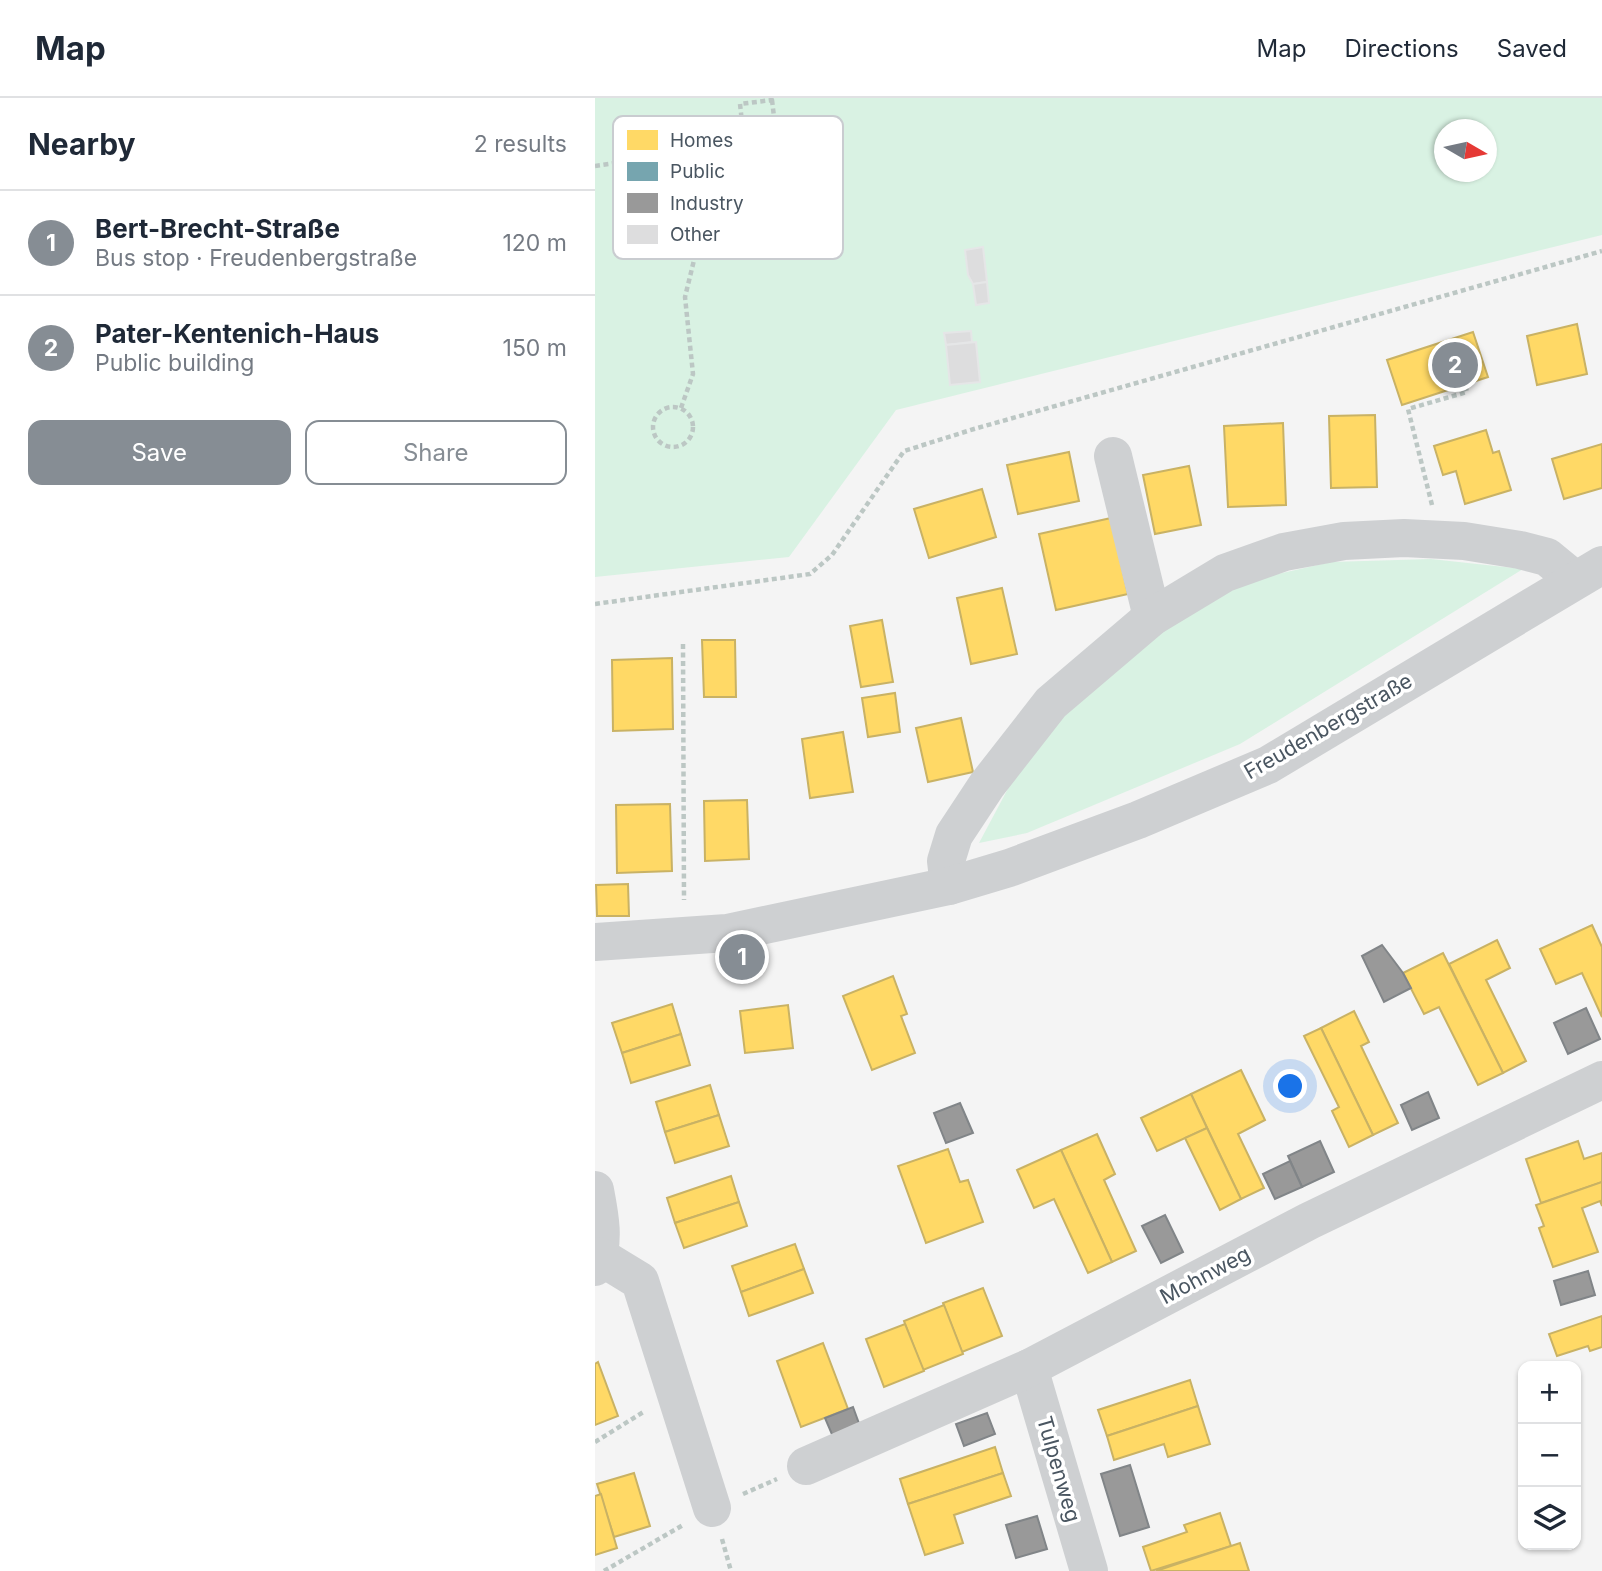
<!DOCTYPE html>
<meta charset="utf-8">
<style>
:root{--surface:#fff;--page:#f2f2f3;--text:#1f2937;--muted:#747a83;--line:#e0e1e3;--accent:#868d94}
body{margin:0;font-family:Inter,sans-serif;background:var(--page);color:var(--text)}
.controls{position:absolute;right:21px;bottom:21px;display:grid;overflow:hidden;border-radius:14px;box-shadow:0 2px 5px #0004}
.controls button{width:63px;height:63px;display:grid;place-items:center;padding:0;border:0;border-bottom:2px solid var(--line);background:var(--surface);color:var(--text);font:35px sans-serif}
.compass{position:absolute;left:839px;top:21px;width:63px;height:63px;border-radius:50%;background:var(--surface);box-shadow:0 2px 5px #0004;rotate:99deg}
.you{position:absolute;left:696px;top:989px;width:24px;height:24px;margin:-18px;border:5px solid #fff;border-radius:50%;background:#1a73e8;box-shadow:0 0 0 10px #1a73e833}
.badge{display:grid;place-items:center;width:46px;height:46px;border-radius:50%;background:var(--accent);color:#fff;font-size:23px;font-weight:700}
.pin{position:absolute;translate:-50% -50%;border:4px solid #fff;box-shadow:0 2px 7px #0006}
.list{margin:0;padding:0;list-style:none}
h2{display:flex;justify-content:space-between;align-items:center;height:91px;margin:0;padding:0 28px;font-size:30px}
h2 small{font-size:23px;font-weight:400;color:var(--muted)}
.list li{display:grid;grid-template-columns:46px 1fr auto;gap:21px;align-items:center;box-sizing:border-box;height:105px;padding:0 28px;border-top:2px solid var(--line)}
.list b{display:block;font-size:26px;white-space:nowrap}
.list p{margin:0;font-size:23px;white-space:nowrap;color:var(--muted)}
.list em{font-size:23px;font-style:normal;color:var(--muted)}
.actions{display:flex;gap:14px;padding:21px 28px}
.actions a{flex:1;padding:16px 0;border:2px solid var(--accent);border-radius:14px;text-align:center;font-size:24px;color:var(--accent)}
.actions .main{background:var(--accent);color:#fff}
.icon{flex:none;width:38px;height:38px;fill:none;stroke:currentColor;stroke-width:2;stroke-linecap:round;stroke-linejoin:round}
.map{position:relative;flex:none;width:1007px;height:1473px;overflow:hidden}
header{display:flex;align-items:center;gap:42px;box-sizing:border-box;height:98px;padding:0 35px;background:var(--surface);border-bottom:2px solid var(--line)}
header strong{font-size:33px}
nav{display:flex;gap:38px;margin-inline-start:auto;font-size:24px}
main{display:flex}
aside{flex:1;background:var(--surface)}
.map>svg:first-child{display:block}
.green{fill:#d9f2e3;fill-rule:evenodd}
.homes{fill:#ffd966;stroke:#c9b264;stroke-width:2}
.industry{fill:#999;stroke:#818588;stroke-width:2}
.building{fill:#ddddde;stroke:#e5e6e7;stroke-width:2}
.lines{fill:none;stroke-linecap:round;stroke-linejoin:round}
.path{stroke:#bcc7c4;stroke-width:4.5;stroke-dasharray:5 3.5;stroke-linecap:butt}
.minor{stroke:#ced0d2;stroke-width:38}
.labels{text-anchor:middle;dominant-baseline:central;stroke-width:7;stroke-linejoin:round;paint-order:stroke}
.street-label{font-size:21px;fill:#4a5661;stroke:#fff}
.key{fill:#fff;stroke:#c9ccd0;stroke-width:2}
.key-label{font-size:19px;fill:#4a5661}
</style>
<header>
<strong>Map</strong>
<nav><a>Map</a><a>Directions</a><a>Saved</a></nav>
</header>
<main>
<aside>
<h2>Nearby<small>2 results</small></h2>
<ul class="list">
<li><span class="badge">1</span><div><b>Bert-Brecht-Straße</b><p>Bus stop · Freudenbergstraße</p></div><em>120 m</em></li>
<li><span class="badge">2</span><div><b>Pater-Kentenich-Haus</b><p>Public building</p></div><em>150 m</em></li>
</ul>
<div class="actions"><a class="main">Save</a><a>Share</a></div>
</aside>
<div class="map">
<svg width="1007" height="1473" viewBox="0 0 1007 1473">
<rect width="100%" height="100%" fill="#f4f4f4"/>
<!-- green -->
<g class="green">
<path d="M0 0H1007V137L301 312 194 459 0 479ZM850 32H892V74H850Z"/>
<polygon points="836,461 928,471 645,646 432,735 384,745 433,653 562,529 652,483 736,464"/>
</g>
<!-- homes -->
<g class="homes">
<polygon points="982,226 992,276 942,287 932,238"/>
<polygon points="878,234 893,279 807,307 792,262"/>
<polygon points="780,317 782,389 736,390 734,318"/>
<polygon points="688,325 691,407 633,409 629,328"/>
<polygon points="891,332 898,355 904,353 916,392 870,406 861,373 848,377 839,348"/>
<polygon points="1007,346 1007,390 969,401 957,361"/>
<polygon points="474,354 484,403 423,416 412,367"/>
<polygon points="594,368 606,427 560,436 548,377"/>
<polygon points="387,391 401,439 334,460 319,411"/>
<polygon points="516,420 533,496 461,512 444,436"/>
<polygon points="407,490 422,556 376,566 362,500"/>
<polygon points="287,522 298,584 266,589 255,528"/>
<polygon points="107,542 140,542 141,599 109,599"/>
<polygon points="77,560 78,631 18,633 17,562"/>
<polygon points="300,595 305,634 273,639 267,600"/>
<polygon points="366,620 378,674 333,684 321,630"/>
<polygon points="248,634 258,694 215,700 207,641"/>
<polygon points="152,702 154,761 110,763 109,703"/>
<polygon points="75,706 77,773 22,775 21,707"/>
<polygon points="33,786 34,818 2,818 1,787"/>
<polygon points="997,827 1007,849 1007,919 987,875 961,886 945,851"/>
<polygon points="902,842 915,870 891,882 931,963 908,975 854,866"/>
<polygon points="848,855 908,975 883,987 844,909 829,916 808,875"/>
<polygon points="298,878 312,916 306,918 320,955 277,972 248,898"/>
<polygon points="77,906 86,936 27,955 17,925"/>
<polygon points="193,907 198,950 150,955 145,913"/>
<polygon points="759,913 774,944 766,948 803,1025 778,1037 726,930"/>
<polygon points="726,930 778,1037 754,1049 737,1013 744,1009 709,938"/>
<polygon points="86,936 95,967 36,985 27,955"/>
<polygon points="646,972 670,1022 643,1036 669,1090 646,1101 596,996"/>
<polygon points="115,987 124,1017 70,1034 61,1004"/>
<polygon points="596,996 612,1030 562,1053 546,1020"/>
<polygon points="124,1017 134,1048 80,1065 70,1034"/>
<polygon points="612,1030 646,1101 625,1112 590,1040"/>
<polygon points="502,1036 520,1076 509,1082 541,1153 517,1164 466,1052"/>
<polygon points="983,1043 989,1061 1007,1055 1007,1084 946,1105 931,1061"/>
<polygon points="353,1051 365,1084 373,1082 388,1124 331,1145 303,1068"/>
<polygon points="466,1052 517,1164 493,1175 459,1101 439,1110 422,1072"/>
<polygon points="136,1078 144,1104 80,1125 72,1100"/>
<polygon points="1007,1084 1007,1108 1005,1103 987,1110 1003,1154 958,1169 944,1130 949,1128 941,1107"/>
<polygon points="144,1104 152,1128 89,1150 80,1125"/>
<polygon points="200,1146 209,1171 146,1194 137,1168"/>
<polygon points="209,1171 218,1195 154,1218 146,1194"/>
<polygon points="388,1190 407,1238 367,1254 348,1205"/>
<polygon points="349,1207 368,1256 328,1272 309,1223"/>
<polygon points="1007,1218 1007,1249 995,1253 993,1248 962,1258 954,1236"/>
<polygon points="310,1226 329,1273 289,1289 271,1241"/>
<polygon points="228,1245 253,1311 206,1329 182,1263"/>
<polygon points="3,1264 23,1318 0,1327 0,1266"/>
<polygon points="595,1282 603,1308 512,1338 503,1312"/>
<polygon points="603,1308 615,1346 573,1359 569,1346 519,1362 512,1338"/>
<polygon points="400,1349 408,1375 313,1406 305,1381"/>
<polygon points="39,1375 55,1428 19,1439 2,1386"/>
<polygon points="408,1375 416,1398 359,1417 368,1445 330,1457 313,1406"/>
<polygon points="6,1396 22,1450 0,1457 0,1398"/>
<polygon points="625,1415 636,1448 556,1473 548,1449 592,1434 589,1427"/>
<polygon points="645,1445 654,1473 561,1473"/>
</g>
<!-- industry -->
<g class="industry">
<polygon points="787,847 808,875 816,890 789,904 767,858"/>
<polygon points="991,910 1005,941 973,956 959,925"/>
<polygon points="833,994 844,1020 817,1032 806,1007"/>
<polygon points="365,1005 378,1035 351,1045 339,1015"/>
<polygon points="725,1043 739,1074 707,1089 693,1058"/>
<polygon points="695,1063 707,1089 680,1101 668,1076"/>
<polygon points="570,1117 588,1154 566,1165 547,1128"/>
<polygon points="993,1173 1000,1197 966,1207 959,1183"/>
<polygon points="258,1309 266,1331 239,1341 230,1320"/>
<polygon points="392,1315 400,1336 369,1348 361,1326"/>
<polygon points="535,1367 554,1429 525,1438 506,1376"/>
<polygon points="442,1418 452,1451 421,1460 411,1427"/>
</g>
<!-- building -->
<g class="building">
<polygon points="388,149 392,184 378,186 373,177 370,152"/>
<polygon points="392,184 394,205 381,207 378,186"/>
<polygon points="376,233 377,244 351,247 349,235"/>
<polygon points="381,244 385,284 355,287 351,247"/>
</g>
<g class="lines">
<!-- path -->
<g class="path">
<polygon points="177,2 189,102 156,106 145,6"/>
<polyline points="21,65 150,53"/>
<polyline points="0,68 21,65 66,136 101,153 179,145 175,104"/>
<circle cx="78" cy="329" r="20"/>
<polyline points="86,310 98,276 90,199 101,154"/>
<polyline points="837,407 813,311 872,294 870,287"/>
<polyline points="0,506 215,476 237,457 309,353 379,331 1007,153"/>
<polyline points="88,546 89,802"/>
<polyline points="0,1344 50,1313"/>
<polyline points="148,1396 182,1381"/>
<polyline points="127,1441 136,1473"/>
<polyline points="9,1473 88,1427"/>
</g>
<!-- minor -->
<g class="minor">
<polyline points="518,358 557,519"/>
<polyline points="354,788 351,763 359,737 392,687 456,605 557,519 630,475 689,454 749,443 809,440 869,443 925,452 952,459 980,482"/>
<polyline points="0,844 132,835 354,788 414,770 543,722 673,667 1007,467"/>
<path d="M0 1092C5 1118 10 1143 0 1169"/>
<polyline points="4,1158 45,1183 117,1410"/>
<polyline points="434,1270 494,1473"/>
<polyline points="211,1368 434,1270 714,1123 1007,982"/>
</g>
</g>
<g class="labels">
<!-- street labels -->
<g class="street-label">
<text transform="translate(733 628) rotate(-30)">Freudenbergstraße</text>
<text transform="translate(610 1177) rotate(-28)">Mohnweg</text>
<text transform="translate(464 1371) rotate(74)">Tulpenweg</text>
</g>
</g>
<!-- legend -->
<rect x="18" y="18" width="230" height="143" rx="10" class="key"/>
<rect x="32" y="32" width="31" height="20" fill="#ffd966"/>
<rect x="32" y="64" width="31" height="19" fill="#76a5af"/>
<rect x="32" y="95" width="31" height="20" fill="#999"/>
<rect x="32" y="127" width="31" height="19" fill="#ddddde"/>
<g class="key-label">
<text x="75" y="49">Homes</text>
<text x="75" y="80">Public</text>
<text x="75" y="112">Industry</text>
<text x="75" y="143">Other</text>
</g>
</svg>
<div class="controls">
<button>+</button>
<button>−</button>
<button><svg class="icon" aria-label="layers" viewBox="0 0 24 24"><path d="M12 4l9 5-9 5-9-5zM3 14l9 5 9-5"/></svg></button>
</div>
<svg class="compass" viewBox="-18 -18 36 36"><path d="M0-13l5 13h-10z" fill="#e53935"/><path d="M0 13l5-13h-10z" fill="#747a83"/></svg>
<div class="you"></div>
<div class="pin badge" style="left:147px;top:859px">1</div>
<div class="pin badge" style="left:860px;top:267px">2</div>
</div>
</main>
